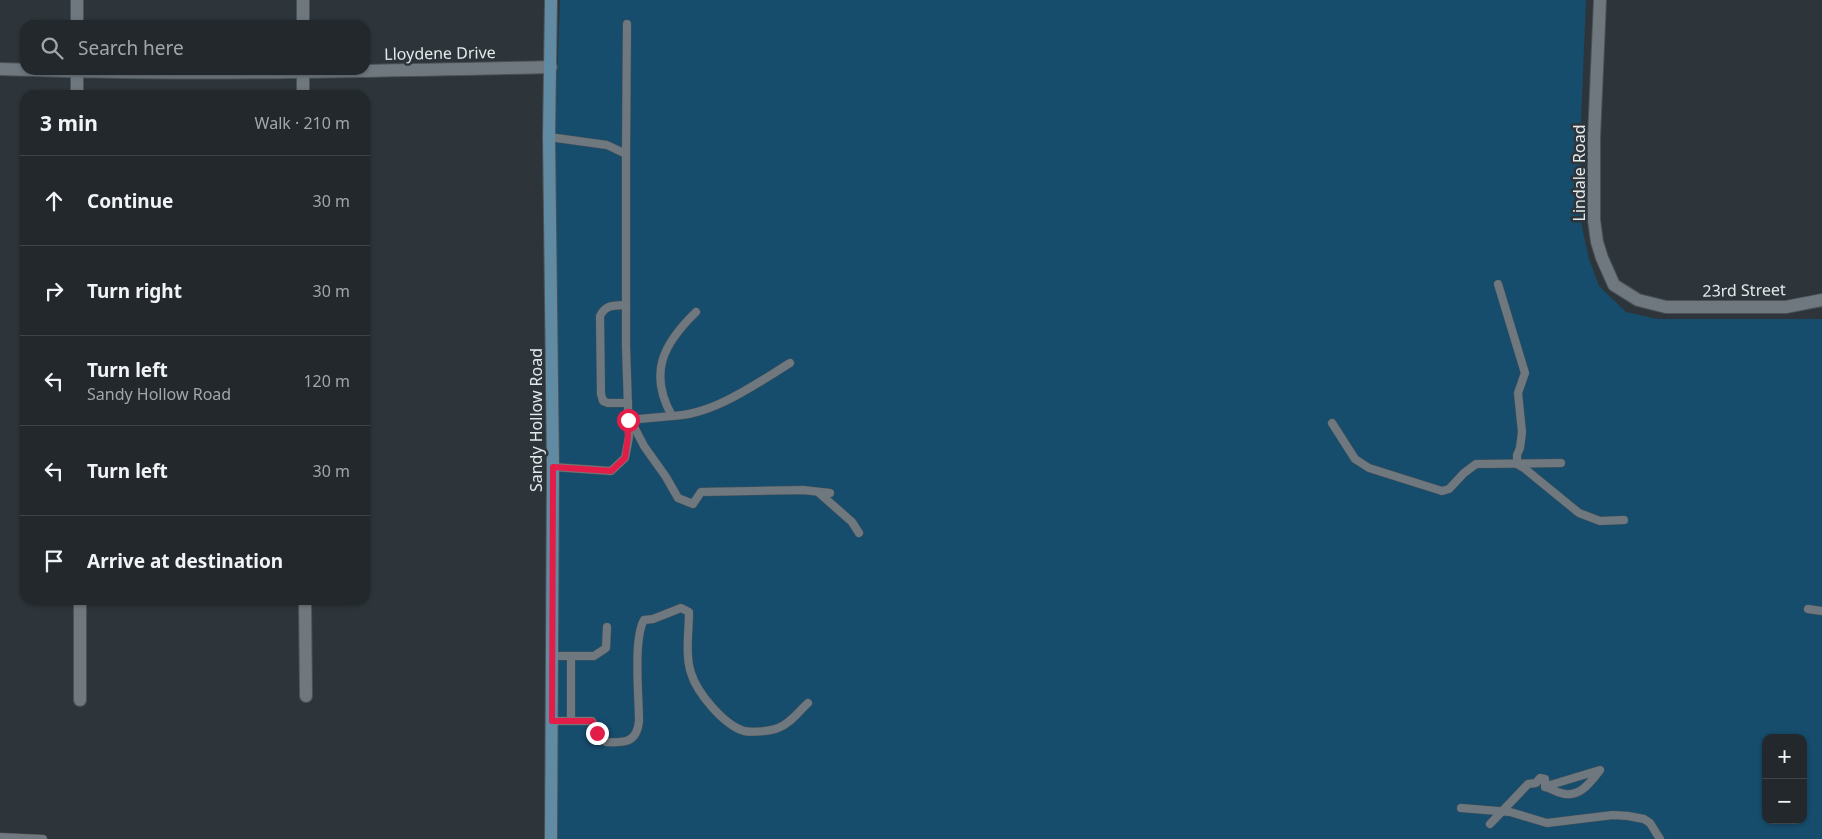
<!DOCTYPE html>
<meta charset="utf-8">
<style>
:root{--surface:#22282c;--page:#2a3034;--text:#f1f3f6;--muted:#a2a6a9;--line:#3f4448}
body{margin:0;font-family:"Noto Sans",sans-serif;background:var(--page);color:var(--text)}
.controls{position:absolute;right:15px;bottom:15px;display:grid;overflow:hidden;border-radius:10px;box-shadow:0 1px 4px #0004}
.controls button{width:45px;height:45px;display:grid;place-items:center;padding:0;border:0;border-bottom:1px solid var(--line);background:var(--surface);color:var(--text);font:25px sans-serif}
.stop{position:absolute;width:15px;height:15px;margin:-11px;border:4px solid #e11d48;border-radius:50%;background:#fff}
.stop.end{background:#e11d48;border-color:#fff;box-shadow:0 1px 5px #0008}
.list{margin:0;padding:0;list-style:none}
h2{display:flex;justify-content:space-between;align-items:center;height:65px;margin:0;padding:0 20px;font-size:21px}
h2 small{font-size:16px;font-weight:400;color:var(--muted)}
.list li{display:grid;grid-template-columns:32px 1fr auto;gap:15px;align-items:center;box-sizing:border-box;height:90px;padding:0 20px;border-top:1px solid var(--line)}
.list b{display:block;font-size:19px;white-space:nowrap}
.list p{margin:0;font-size:16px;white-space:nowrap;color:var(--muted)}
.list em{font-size:16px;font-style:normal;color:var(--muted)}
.icon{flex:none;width:28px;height:28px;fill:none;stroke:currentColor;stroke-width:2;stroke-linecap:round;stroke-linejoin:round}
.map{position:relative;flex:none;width:1822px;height:839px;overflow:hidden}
.search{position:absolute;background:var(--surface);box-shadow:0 1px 4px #0004;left:20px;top:20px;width:350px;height:55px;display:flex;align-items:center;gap:12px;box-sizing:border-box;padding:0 18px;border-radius:15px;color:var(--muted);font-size:19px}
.panel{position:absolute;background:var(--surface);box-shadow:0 1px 4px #0004;left:20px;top:90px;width:350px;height:515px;border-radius:15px}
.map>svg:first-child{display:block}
.green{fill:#164c6c;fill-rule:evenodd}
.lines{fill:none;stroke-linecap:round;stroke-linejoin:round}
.lane-casing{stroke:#4b5257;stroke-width:9}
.street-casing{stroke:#4b5257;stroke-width:14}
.secondary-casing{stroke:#4b5257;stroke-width:14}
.lane{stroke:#6f787e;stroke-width:8}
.street{stroke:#6f787e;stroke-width:12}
.secondary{stroke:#618aa3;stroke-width:12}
.route{stroke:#e11d48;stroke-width:6}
.labels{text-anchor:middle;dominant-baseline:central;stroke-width:5;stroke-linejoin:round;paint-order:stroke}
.street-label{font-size:16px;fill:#e4e9ec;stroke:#2d353a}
</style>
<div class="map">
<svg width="1822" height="839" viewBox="0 0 1822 839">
<rect width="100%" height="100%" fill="#2d353a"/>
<!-- green -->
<path class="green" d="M560 0H1586L1580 147 1582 227 1589 259 1599 286 1626 312 1657 319H1822V839H557L555 138ZM1766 738H1803V820H1766Z"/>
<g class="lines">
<defs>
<g id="lane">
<polyline points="549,137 607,145 626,154 626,346 629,437 625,458 611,471 553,467"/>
<polyline points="626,154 627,24"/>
<polyline points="1498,284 1525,373 1518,393 1522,432 1520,448 1517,455 1517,464 1524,468 1579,513 1600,521 1624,520"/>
<path d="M626 305C614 306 606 304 600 316L601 394 603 401 608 403H628"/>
<path d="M696 312C663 344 648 373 672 416 713 415 756 384 790 363"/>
<polyline points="630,419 644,446 666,477 678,498 693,504 701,492 803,490 830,493"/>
<polyline points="628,420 672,416"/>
<polyline points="1332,423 1355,459 1369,468 1442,491 1449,489 1464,473 1476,464 1561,463"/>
<polyline points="818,492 852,522 859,533"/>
<polyline points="1808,609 1822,611"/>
<polyline points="552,656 594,656 606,648 607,627"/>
<polyline points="571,656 571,721"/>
<path d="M552 721H592L597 733 606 742C624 743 637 743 639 721 639 697 633 639 644 620L653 619 681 608 689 612C689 631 685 655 691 673 697 693 724 725 744 731 753 733 770 731 778 728 790 724 799 711 808 703"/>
<polyline points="1461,808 1510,812 1547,823 1613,815 1628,816 1644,819 1650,823 1660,839"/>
<path d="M1490 824 1528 784 1536 783 1540 778 1545 779V787C1551 788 1555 792 1561 793 1579 799 1590 783 1600 770L1547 786"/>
<polyline points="0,837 43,839"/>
</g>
<g id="street">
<polyline points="77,0 77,25"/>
<polyline points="1600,0 1594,138 1594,220 1597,242 1602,258 1614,285 1638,300 1666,307 1786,307 1822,300"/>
<polyline points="303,25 303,0"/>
<path d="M0 69C184 76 367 71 551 67"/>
<polyline points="77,70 77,95"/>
<polyline points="303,70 303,95"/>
<polyline points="80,600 80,700"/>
<polyline points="305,600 306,696"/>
</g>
<polyline id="secondary" points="551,0 549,137 553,467 551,839"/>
</defs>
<!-- lane casing -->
<use href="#lane" class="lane-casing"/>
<!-- street casing -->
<use href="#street" class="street-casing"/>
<!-- secondary casing -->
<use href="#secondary" class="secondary-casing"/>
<!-- lane -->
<use href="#lane" class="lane"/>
<!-- street -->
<use href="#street" class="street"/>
<!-- secondary -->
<use href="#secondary" class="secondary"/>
</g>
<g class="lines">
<!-- route -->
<polyline class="route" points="597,733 592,721 552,721 553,467 611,471 625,458 628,437 628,420"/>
</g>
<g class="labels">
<!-- street labels -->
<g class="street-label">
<text transform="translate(440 53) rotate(-1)">Lloydene Drive</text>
<text transform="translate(1579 173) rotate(-90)">Lindale Road</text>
<text transform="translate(1744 290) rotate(-1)">23rd Street</text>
<text transform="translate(536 420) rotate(-90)">Sandy Hollow Road</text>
</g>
</g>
</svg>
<div class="controls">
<button>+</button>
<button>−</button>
</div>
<div class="stop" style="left:628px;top:420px"></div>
<div class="stop end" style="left:597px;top:733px"></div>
<div class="search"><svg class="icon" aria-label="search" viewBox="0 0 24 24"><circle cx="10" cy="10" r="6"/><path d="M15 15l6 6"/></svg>Search here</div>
<section class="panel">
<h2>3 min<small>Walk · 210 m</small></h2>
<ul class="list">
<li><svg class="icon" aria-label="ahead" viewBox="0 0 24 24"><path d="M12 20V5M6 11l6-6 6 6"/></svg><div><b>Continue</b></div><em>30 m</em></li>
<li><svg class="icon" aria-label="right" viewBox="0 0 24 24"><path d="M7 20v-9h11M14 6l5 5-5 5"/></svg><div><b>Turn right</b></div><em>30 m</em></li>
<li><svg class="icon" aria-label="left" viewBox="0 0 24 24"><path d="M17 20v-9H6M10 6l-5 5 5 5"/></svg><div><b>Turn left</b><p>Sandy Hollow Road</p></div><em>120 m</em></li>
<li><svg class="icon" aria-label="left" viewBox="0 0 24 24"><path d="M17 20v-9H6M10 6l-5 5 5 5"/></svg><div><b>Turn left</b></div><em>30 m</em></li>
<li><svg class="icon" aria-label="arrive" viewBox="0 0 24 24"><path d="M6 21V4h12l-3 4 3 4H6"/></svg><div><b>Arrive at destination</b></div></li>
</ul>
</section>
</div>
